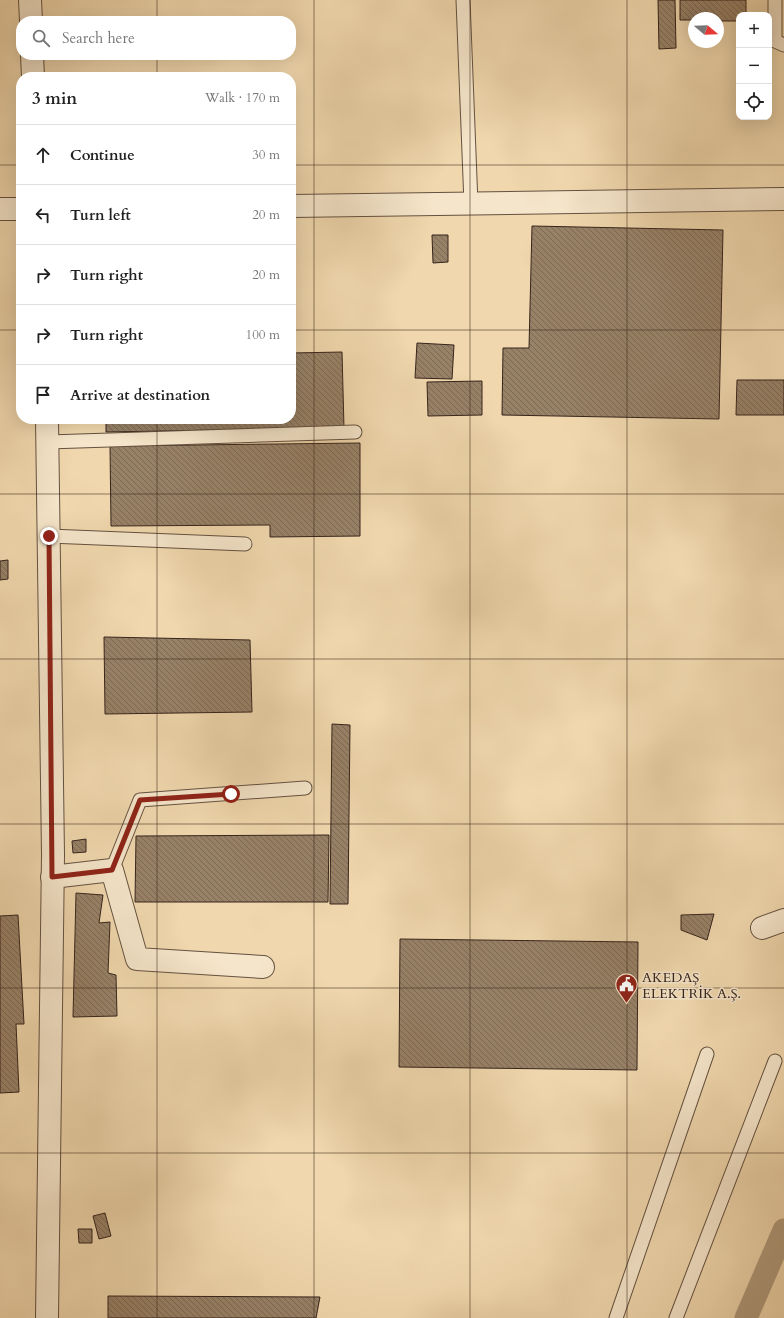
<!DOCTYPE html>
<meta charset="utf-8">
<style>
:root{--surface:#fff;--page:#f2f2f2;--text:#222;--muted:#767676;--line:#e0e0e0}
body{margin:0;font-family:Cardo,serif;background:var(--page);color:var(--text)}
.controls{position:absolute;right:12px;top:12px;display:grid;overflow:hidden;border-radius:8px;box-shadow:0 4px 16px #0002}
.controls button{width:36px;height:36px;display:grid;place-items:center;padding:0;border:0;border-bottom:1px solid var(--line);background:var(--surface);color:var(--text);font:20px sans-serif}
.compass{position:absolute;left:688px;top:12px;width:36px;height:36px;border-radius:50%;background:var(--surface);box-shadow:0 4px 16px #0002;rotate:109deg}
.stop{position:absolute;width:12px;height:12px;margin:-9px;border:3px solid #8f2418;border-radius:50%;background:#fff}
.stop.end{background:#8f2418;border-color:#fff;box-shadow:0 1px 4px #0008}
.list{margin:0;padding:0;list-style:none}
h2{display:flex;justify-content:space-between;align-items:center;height:52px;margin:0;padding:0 16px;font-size:17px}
h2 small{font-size:13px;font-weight:400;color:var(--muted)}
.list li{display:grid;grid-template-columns:26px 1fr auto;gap:12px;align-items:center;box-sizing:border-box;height:60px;padding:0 16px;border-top:1px solid var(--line)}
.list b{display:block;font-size:15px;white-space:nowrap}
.list em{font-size:13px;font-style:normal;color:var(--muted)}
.icon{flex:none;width:22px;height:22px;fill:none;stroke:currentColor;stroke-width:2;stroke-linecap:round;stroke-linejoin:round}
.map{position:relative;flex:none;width:784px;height:1318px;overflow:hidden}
.search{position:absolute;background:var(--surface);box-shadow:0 4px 16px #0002;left:16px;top:16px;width:280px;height:44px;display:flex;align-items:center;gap:10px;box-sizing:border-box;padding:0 14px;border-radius:16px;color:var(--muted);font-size:15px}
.panel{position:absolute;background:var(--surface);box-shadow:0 4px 16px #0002;left:16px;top:72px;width:280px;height:352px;border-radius:16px}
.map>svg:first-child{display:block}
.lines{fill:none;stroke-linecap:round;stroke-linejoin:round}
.canal{stroke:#b19a7c;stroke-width:23}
.building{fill:url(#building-back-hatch);stroke:#36241c}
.service-casing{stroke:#645140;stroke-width:15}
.minor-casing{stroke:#645140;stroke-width:24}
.tertiary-casing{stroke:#645140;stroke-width:24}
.service{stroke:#f5e5ca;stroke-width:13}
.minor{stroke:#f5e5ca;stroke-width:22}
.tertiary{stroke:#f5e5ca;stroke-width:22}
.route{stroke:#8f2418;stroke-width:5}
.grid{fill:none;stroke:#36241c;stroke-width:1;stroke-opacity:0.55}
.labels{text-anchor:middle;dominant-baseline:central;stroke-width:3;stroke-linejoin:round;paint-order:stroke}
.poi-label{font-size:14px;fill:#36241c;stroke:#f5e5ca;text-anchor:start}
</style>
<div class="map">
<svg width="784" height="1318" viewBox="0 0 784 1318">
<defs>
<pattern id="building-back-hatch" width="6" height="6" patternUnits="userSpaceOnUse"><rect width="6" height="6" fill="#978167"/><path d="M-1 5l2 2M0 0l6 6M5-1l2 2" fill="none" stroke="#7c6954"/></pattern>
</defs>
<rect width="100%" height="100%" fill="#f0d7ad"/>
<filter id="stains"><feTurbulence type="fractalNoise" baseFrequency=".005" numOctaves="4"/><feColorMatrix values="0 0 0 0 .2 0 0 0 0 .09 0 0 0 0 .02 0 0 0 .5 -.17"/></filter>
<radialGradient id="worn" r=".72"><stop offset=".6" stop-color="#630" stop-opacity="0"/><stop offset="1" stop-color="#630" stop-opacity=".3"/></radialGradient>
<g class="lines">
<!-- canal -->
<polyline class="canal" points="746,1318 784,1230"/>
</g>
<!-- building -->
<g class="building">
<polygon points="658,0 675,0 676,48 659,49"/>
<polygon points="680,0 746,0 746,15 739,15 739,21 718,21 718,18 694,18 694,20 680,20"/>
<polygon points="532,226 723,230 719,419 502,415 503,348 529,348"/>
<polygon points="432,235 448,235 448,262 433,263"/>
<polygon points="417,343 454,345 452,379 415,378"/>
<polygon points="342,352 344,428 106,432 106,419 291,419 291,353"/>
<polygon points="737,380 784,380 784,415 736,415"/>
<polygon points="482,381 482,415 428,416 427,382"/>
<polygon points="360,443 360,536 270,537 270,525 111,526 110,446"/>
<polygon points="8,560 8,579 0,580 0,561"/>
<polygon points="104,637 250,640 252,712 105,714"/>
<polygon points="332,724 350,725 348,904 330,904"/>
<polygon points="329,835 328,902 135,902 136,836"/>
<polygon points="86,839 86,852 73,853 72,841"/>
<polygon points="76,893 103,895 99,923 110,922 108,973 116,975 117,1016 73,1017"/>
<polygon points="714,914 707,940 681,930 681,915"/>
<polygon points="18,915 24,1024 16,1024 19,1092 0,1093 0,916"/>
<polygon points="400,939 638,942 637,1070 399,1067"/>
<polygon points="105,1213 111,1236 99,1239 93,1216"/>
<polygon points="78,1229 92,1229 92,1243 79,1243"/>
<polygon points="108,1296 320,1297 316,1318 108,1318"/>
</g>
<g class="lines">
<defs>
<g id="service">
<polyline points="463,0 471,204"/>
<polyline points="775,0 775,41 784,45"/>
<polyline points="48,442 355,432"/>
<polyline points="49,536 245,544"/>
<polyline points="112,870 140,800 305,788"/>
<polyline points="616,1318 707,1054"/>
<polyline points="676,1318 775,1061"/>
</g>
<g id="minor">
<polyline points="30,0 31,21"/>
<polyline points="32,55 33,77"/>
<polyline points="52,877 112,870 137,959 263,967"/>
<polyline points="762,928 784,920"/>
</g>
<g id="tertiary">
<polyline points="291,206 784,199"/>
<polyline points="0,209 21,209"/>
<polyline points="47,419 53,855 47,1318"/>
</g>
</defs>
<!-- service casing -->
<use href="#service" class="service-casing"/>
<!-- minor casing -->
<use href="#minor" class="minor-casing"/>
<!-- tertiary casing -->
<use href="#tertiary" class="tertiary-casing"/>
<!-- service -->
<use href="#service" class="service"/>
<!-- minor -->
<use href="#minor" class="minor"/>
<!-- tertiary -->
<use href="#tertiary" class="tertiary"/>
</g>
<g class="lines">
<!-- route -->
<polyline class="route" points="49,536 52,877 112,870 140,800 231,794"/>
</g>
<!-- grid -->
<path class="grid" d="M157 0V21M314 0V1318M470 0V1318M627 0V1318M157 55V77M0 165H21M291 165H784M0 330H21M291 330H784M157 419V1318M0 494H784M0 659H784M0 824H784M0 988H784M0 1153H784"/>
<!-- icons -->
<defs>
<symbol id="civic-pin" viewBox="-11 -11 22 30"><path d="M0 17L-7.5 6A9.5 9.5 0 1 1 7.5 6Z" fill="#8f2418" stroke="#f5e5ca"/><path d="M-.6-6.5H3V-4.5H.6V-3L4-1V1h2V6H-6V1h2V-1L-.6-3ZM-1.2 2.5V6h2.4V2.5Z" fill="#fff"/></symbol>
</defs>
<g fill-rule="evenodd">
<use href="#civic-pin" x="614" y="972" width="25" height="34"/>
</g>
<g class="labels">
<!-- poi labels -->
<g class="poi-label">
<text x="642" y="977">AKEDAŞ<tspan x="642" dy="16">ELEKTRİK A.Ş.</tspan></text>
</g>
</g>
<rect width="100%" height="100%" filter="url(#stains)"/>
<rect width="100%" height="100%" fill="url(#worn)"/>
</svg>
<div class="controls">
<button>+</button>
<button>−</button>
<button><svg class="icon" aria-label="locate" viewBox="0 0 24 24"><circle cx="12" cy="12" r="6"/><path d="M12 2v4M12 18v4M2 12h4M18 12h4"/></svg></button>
</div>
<svg class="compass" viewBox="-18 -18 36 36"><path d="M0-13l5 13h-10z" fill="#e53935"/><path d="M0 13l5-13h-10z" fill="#767676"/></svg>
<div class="stop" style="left:231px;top:794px"></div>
<div class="stop end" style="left:49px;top:536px"></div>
<div class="search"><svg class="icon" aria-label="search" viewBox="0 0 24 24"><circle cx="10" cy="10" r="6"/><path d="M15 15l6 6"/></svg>Search here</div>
<section class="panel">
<h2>3 min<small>Walk · 170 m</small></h2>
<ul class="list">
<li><svg class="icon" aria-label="ahead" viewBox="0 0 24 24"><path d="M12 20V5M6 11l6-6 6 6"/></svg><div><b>Continue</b></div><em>30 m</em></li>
<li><svg class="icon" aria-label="left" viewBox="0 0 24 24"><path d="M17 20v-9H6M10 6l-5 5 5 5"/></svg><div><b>Turn left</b></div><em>20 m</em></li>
<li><svg class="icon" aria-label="right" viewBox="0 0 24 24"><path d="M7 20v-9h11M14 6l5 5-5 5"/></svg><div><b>Turn right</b></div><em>20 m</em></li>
<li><svg class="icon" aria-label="right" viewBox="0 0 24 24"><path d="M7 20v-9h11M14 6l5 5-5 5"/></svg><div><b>Turn right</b></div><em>100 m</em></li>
<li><svg class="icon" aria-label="arrive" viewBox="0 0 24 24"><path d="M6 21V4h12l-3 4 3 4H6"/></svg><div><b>Arrive at destination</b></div></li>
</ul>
</section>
</div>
